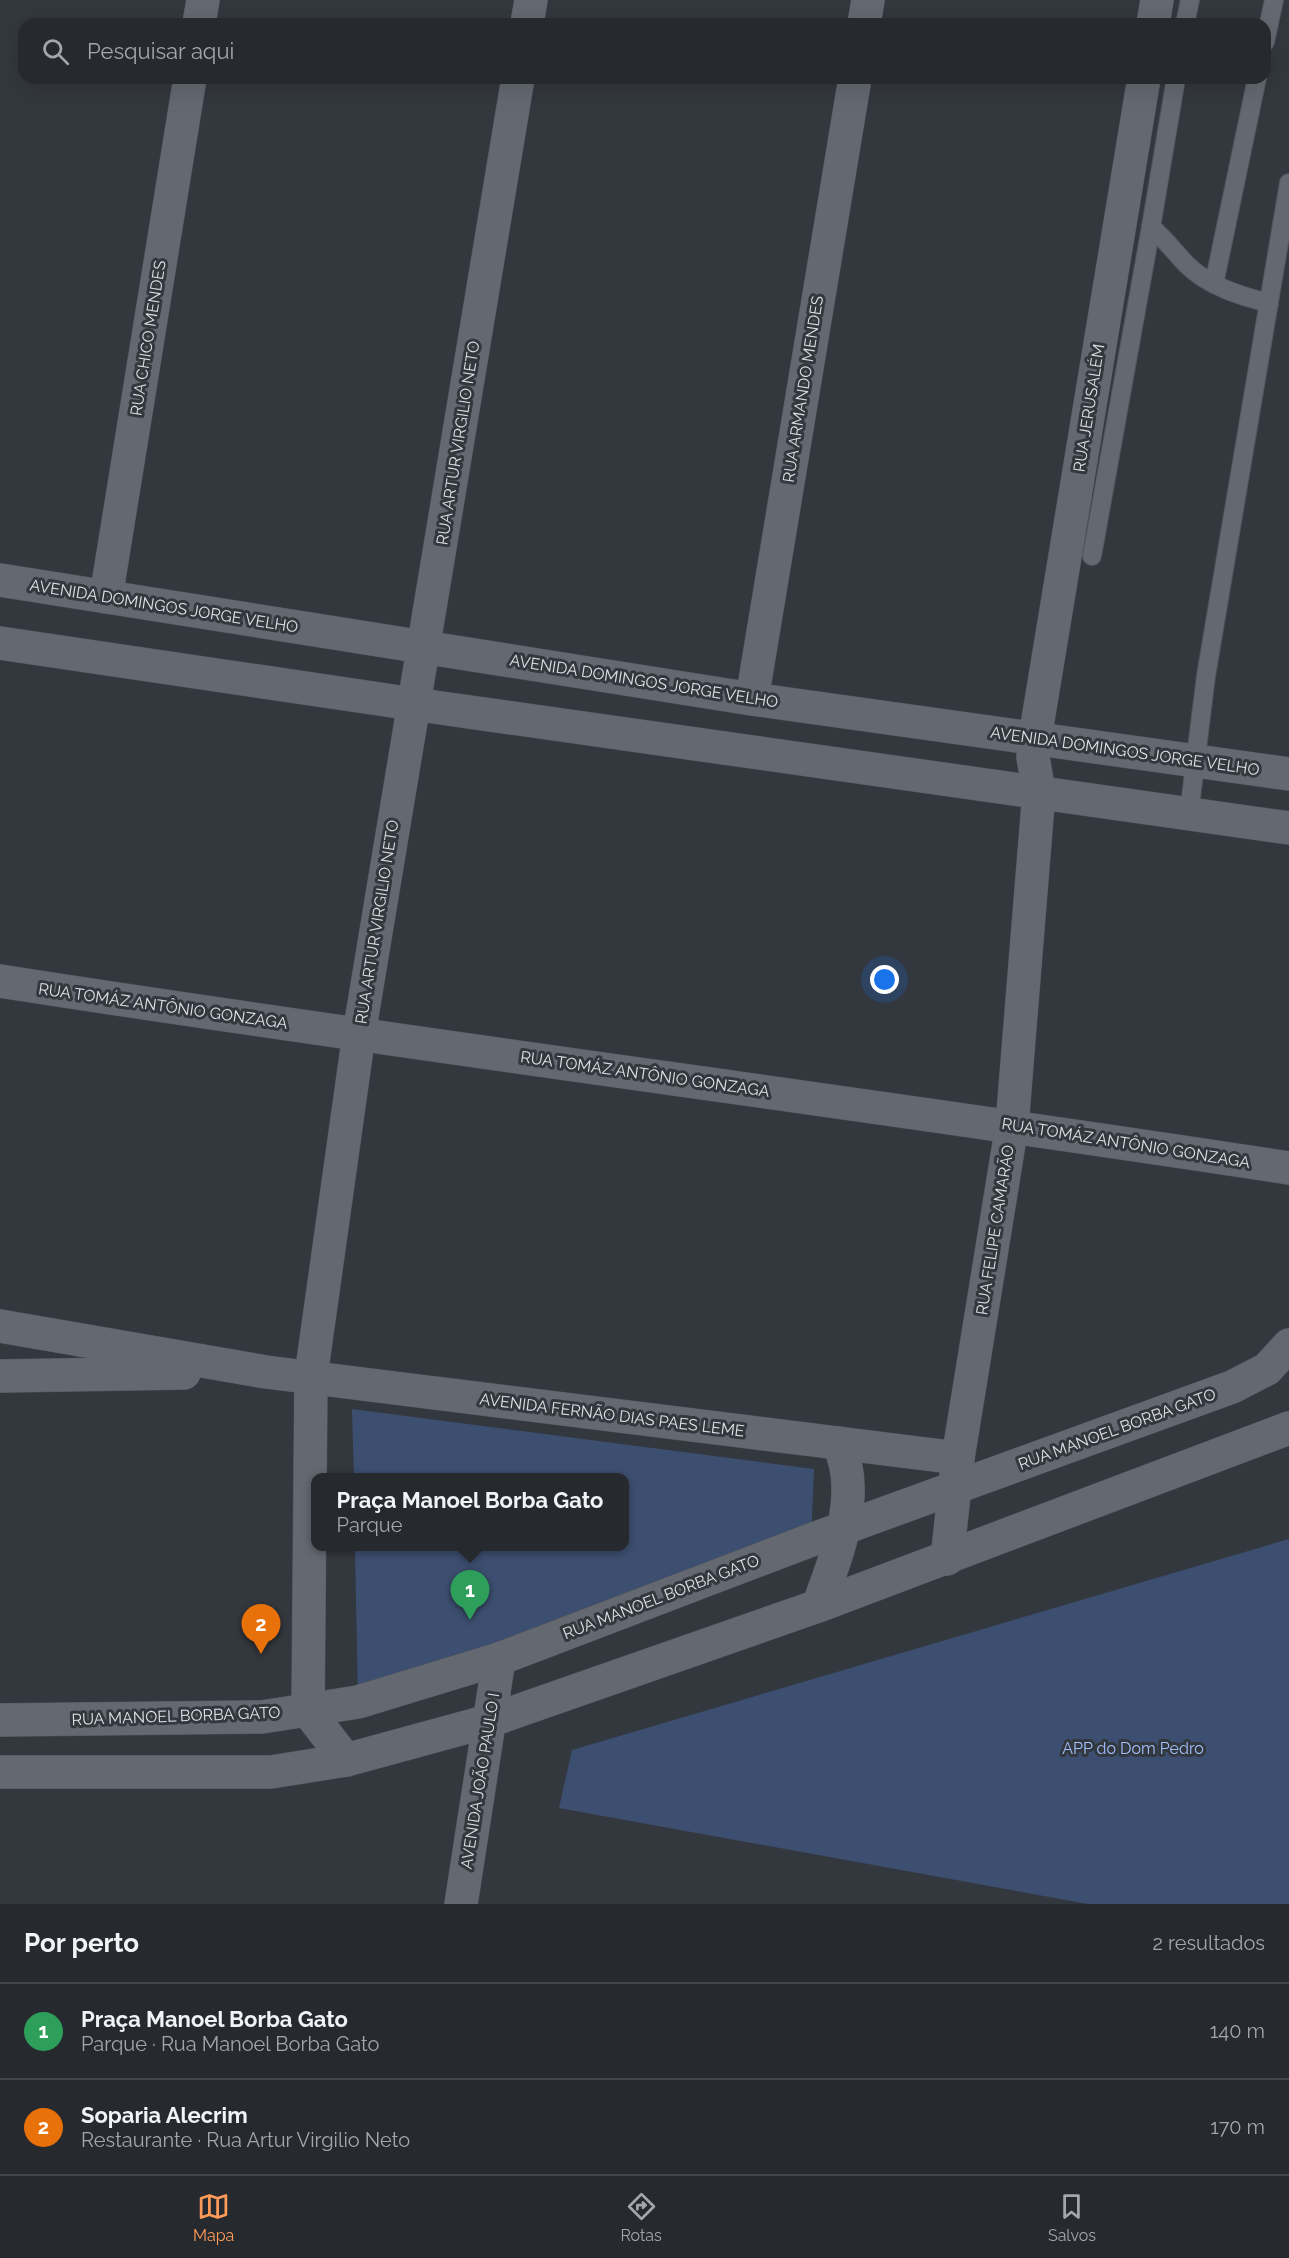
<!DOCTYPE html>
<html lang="pt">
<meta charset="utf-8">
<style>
:root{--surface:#26292e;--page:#32353a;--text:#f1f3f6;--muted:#a4a6aa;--line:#42454a;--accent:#fe9b59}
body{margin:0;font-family:Raleway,sans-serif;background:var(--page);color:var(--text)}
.you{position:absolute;left:885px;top:980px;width:21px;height:21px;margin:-15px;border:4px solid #fff;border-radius:50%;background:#1a73e8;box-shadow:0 0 0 9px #1a73e833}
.badge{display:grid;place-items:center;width:39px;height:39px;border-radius:50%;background:var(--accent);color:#fff;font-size:20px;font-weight:700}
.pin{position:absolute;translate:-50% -50px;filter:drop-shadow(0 2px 3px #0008)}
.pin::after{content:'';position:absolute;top:32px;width:21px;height:18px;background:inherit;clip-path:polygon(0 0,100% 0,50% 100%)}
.popup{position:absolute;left:311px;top:1473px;width:318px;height:78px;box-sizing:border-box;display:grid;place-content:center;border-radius:12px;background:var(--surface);filter:drop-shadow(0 2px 4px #0005);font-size:20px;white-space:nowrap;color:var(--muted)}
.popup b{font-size:22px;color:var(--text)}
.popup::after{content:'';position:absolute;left:50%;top:100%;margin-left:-12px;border:12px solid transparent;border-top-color:var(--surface)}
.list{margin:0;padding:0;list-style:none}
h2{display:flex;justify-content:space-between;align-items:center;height:78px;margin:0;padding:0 24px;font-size:26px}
h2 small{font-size:20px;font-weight:400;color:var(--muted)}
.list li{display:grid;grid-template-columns:39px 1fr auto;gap:18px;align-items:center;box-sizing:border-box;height:96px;padding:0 24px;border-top:2px solid var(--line)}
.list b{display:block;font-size:22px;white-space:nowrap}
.list p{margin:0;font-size:20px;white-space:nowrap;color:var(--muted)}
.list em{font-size:20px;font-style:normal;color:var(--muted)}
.icon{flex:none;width:33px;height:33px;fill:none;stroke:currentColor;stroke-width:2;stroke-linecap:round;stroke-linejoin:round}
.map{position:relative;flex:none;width:1289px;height:1904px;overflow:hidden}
.search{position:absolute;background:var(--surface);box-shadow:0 6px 24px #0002;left:18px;right:18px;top:18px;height:66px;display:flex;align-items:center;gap:15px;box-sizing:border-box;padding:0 21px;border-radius:18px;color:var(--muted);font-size:22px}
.sheet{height:270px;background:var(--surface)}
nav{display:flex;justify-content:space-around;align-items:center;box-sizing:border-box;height:84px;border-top:2px solid var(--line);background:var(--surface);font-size:16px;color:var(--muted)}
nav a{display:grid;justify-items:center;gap:3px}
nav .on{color:var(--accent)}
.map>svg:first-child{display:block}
.green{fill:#3d4f70}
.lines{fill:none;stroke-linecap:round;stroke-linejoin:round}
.service-casing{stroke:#52555b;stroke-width:20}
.minor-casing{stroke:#52555b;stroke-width:34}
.tertiary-casing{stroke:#52555b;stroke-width:34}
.service{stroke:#646971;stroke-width:18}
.minor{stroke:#646971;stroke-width:33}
.tertiary{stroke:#646971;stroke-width:33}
.labels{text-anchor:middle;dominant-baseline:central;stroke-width:6;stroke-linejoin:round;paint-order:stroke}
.street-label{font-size:16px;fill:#dee1e5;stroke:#33373e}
.park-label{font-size:16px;fill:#a0c0fc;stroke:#33373e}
</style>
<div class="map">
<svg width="1289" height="1904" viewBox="0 0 1289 1904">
<rect width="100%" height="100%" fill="#33373e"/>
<!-- green -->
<g class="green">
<polygon points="352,1409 814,1469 811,1540 358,1701 355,1547 624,1546 624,1478 354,1477"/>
<polygon points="1289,1539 1289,1904 1088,1904 559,1808 572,1750"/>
</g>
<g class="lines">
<defs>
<g id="service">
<polyline points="1185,24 1190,0"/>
<polyline points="1265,42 1274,0"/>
<path d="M1176 78 1151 227C1164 238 1174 251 1186 264 1208 286 1240 296 1269 303"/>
<polyline points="1214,284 1257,78"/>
<polyline points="1092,556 1151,227"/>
<polyline points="1189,813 1206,676 1289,183"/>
</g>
<g id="minor">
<polyline points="199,24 203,0"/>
<polyline points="527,24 531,0"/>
<polyline points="864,24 868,0"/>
<polyline points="1153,24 1157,0"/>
<polyline points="106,597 190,78"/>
<polyline points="752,699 855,78"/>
<path d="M0 981C429 1048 860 1102 1289 1168"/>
<polyline points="0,1326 266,1372 958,1458"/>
<polyline points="0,1376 184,1373"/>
<polyline points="947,1559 958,1458 1012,1125 1039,792 1033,757 1035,738 1144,78"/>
<polyline points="346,1760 308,1711 311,1376 359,1034 518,78"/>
</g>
<g id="tertiary">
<polyline points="0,580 752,699 1289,774"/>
<polyline points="0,643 413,704 1289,828"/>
<path d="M818 1606C836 1558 863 1493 838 1443"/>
<polyline points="0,1720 262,1717 358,1702 499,1659 811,1540 1232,1387 1267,1369 1289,1345"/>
<polyline points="0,1772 271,1772 346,1760 489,1721 818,1606 1289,1428"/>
<polyline points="461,1904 499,1659"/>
</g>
</defs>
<!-- service casing -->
<use href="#service" class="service-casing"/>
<!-- minor casing -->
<use href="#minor" class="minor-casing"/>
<!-- tertiary casing -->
<use href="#tertiary" class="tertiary-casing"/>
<!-- service -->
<use href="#service" class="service"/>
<!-- minor -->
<use href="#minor" class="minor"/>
<!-- tertiary -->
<use href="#tertiary" class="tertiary"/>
</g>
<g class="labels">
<!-- street labels -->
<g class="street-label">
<text transform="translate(148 338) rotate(-81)">RUA CHICO MENDES</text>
<text transform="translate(803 389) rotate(-81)">RUA ARMANDO MENDES</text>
<text transform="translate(1089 408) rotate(-81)">RUA JERUSALÉM</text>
<text transform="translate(458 443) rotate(-81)">RUA ARTUR VIRGILIO NETO</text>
<text transform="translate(164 606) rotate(9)">AVENIDA DOMINGOS JORGE VELHO</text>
<text transform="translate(644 681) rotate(9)">AVENIDA DOMINGOS JORGE VELHO</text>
<text transform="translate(1125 751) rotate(8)">AVENIDA DOMINGOS JORGE VELHO</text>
<text transform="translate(377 922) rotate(-81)">RUA ARTUR VIRGILIO NETO</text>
<text transform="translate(163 1006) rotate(8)">RUA TOMÁZ ANTÔNIO GONZAGA</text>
<text transform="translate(645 1074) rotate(8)">RUA TOMÁZ ANTÔNIO GONZAGA</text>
<text transform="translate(1126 1143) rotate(9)">RUA TOMÁZ ANTÔNIO GONZAGA</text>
<text transform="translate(995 1230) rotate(-81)">RUA FELIPE CAMARÃO</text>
<text transform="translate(612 1415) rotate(7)">AVENIDA FERNÃO DIAS PAES LEME</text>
<text transform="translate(1117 1429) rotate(-20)">RUA MANOEL BORBA GATO</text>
<text transform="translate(661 1597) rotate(-21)">RUA MANOEL BORBA GATO</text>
<text transform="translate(176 1716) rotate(-2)">RUA MANOEL BORBA GATO</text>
<text transform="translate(480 1781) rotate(-81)">AVENIDA JOÃO PAULO I</text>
</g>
<!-- park labels -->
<g class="park-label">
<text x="1133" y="1748">APP do Dom Pedro</text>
</g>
</g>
</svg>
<div class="you"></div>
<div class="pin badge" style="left:470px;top:1620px;background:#2e9e5b">1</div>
<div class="popup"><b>Praça Manoel Borba Gato</b>Parque</div>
<div class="pin badge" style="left:261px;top:1654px;background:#e8710a">2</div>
<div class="search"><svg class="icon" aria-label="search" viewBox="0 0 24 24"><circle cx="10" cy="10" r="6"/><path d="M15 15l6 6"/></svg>Pesquisar aqui</div>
</div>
<section class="sheet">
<h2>Por perto<small>2 resultados</small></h2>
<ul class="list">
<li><span class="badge" style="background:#2e9e5b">1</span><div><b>Praça Manoel Borba Gato</b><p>Parque · Rua Manoel Borba Gato</p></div><em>140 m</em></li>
<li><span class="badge" style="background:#e8710a">2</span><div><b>Soparia Alecrim</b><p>Restaurante · Rua Artur Virgilio Neto</p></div><em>170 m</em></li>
</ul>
</section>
<nav>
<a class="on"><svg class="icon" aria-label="map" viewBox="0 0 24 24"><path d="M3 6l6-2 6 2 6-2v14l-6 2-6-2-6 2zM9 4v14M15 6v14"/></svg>Mapa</a>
<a><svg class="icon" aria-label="directions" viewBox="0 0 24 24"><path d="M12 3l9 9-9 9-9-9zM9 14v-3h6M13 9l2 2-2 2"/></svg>Rotas</a>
<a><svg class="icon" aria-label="saved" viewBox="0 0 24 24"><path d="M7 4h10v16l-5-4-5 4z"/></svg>Salvos</a>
</nav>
